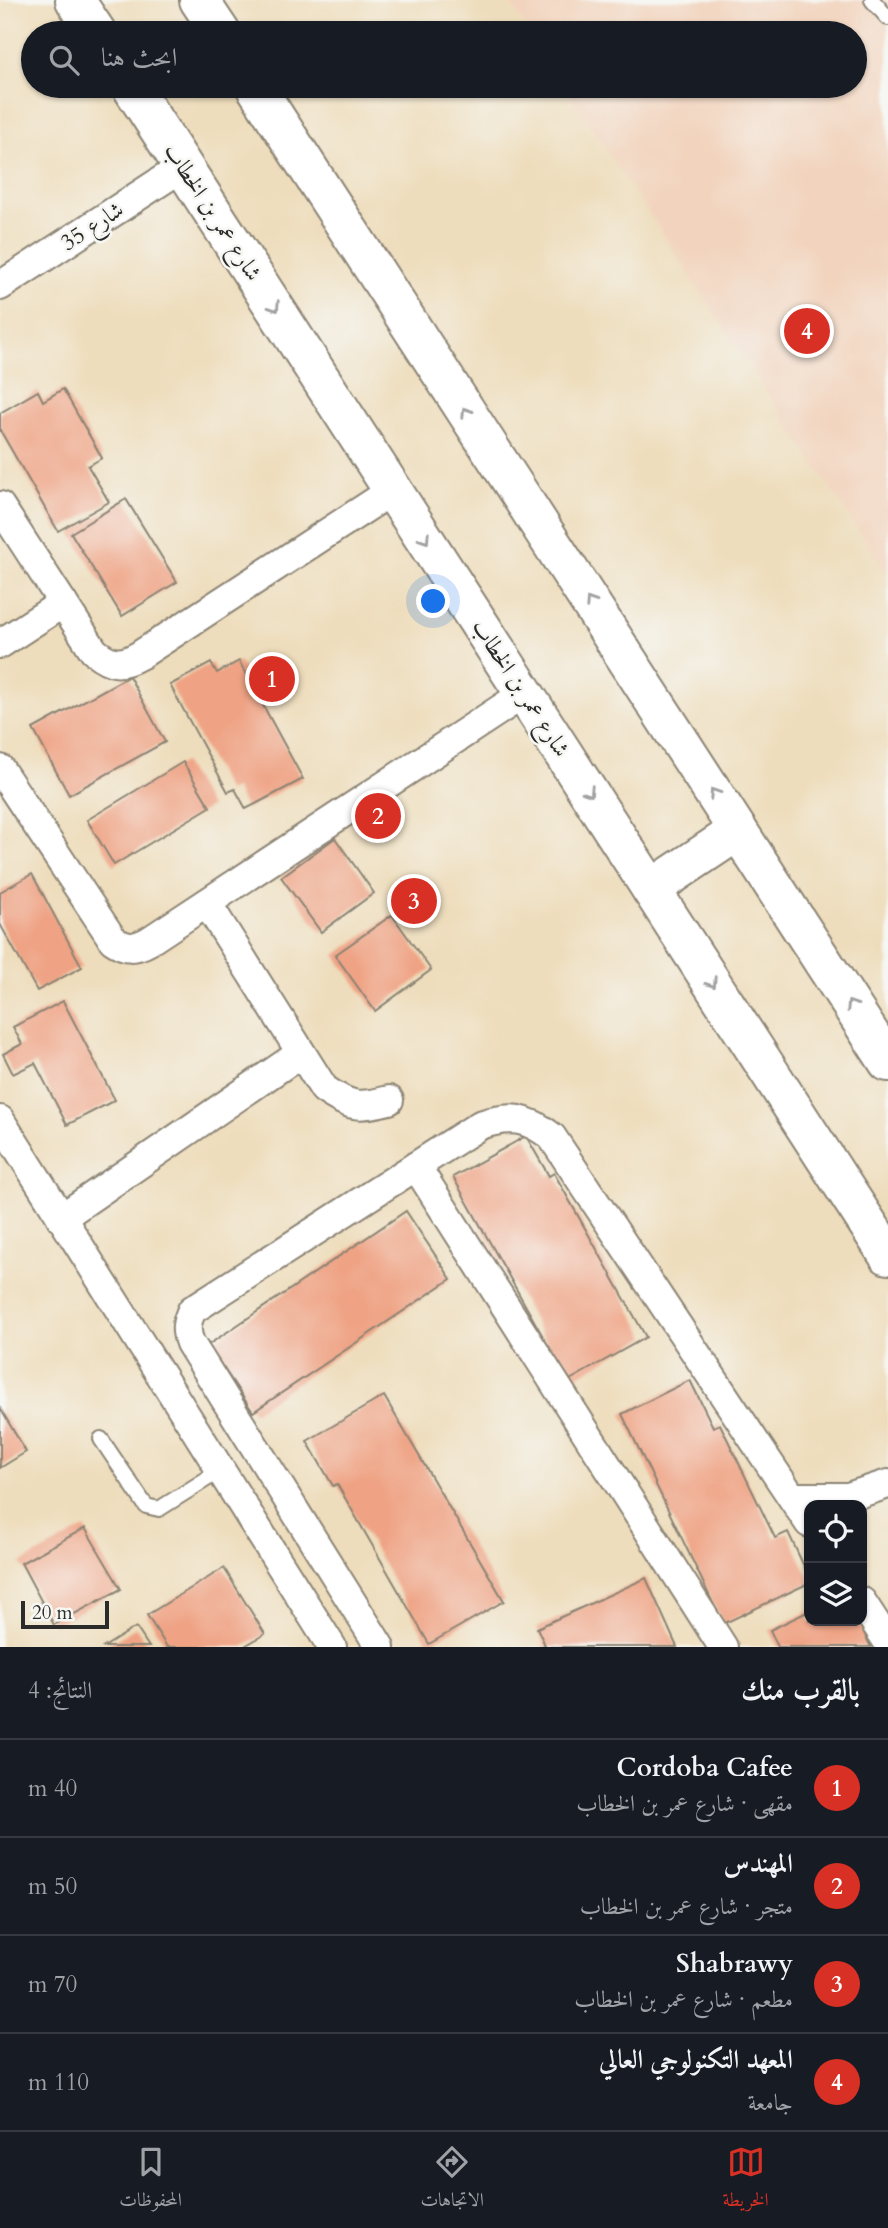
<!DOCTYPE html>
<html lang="ar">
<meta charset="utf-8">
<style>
:root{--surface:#171b24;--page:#20242c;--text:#f1f3f6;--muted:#9ea1a6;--line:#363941;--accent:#d93025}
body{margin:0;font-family:Cardo,Amiri,serif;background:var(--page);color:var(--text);direction:rtl}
.controls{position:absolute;right:21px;bottom:21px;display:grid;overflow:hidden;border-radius:14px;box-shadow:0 2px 5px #0004}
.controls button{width:63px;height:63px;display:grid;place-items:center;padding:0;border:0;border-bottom:2px solid var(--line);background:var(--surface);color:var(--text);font:35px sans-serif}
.scale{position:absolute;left:21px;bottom:18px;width:88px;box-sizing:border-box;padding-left:7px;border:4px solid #2b2b2b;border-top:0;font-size:19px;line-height:24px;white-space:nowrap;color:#2b2b2b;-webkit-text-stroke:5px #f6f6f2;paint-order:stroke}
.you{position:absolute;left:434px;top:602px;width:24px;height:24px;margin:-18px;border:5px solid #fff;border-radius:50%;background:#1a73e8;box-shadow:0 0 0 10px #1a73e833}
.badge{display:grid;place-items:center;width:46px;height:46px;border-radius:50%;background:var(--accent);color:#fff;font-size:23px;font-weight:700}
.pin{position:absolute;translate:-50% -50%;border:4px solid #fff;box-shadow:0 2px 7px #0006}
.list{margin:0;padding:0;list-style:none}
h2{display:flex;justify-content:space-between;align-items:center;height:91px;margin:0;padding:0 28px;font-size:30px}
h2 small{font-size:23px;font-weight:400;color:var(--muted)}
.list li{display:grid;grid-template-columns:46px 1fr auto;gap:21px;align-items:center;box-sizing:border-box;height:98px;padding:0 28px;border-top:2px solid var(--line)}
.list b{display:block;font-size:26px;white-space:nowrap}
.list p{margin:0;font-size:23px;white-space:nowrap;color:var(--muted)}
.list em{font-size:23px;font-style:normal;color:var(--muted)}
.icon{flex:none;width:38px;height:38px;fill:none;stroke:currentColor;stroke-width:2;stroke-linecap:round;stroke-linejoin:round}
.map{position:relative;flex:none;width:888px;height:1647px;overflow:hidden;direction:ltr}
.search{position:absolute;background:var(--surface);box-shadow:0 2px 5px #0004;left:21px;right:21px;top:21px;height:77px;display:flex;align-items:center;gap:18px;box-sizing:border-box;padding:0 24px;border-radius:38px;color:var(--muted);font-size:26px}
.sheet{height:483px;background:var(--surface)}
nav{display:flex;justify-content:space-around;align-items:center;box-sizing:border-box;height:98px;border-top:2px solid var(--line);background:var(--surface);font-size:19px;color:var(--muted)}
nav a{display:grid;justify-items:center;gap:4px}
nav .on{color:var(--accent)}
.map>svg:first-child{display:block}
.built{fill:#f2d4be}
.building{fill:#efa384}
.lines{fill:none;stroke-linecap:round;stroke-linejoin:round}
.lane-casing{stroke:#8c8474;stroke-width:18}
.street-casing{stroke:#8c8474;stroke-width:32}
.secondary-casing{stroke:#8c8474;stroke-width:42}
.lane{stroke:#fff;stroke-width:14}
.street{stroke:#fff;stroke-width:28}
.secondary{stroke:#fff;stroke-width:38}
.oneway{stroke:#a0a0a0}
.labels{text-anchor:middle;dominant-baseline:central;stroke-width:5;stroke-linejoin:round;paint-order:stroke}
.street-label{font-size:23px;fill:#2b2b2b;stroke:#f6f6f2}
</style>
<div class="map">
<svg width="888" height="1647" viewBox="0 0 888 1647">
<rect width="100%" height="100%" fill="#f6f6f2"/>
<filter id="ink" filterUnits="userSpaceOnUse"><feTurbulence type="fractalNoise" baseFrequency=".0143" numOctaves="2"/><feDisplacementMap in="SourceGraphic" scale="14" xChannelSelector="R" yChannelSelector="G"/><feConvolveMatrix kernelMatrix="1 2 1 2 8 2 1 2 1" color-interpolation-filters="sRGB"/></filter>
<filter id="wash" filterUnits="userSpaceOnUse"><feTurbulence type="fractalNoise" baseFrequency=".00686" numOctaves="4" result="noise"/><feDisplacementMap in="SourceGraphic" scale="28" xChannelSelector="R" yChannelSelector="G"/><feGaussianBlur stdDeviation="1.57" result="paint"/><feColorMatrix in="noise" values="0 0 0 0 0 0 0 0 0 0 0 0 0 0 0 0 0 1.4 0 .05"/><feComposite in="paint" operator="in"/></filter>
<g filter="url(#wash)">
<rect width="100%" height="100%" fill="#eeddbc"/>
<!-- built -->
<polygon class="built" points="508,0 888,0 888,575 564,86 855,86 855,33 530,33"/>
<g id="blocks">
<!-- building -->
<g class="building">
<polygon points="63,389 102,458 88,466 109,502 58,531 0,430 0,413 38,391 43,401"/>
<polygon points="126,499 177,582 122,616 71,533"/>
<polygon points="239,661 303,779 246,809 235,789 228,792 170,685 211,663 217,673"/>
<polygon points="129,676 165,742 69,795 33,729"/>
<polygon points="183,762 210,807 114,865 87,820"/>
<polygon points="335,838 374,893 321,932 281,877"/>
<polygon points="32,874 82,967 37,991 0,924 0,892"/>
<polygon points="392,915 431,970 375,1011 335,955"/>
<polygon points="63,1001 115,1100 67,1125 35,1063 13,1074 3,1054 22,1044 13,1027"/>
<polygon points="526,1136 549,1176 554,1173 646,1337 568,1381 453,1177"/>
<polygon points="406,1211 451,1279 253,1412 208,1345"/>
<polygon points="690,1380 713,1427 720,1424 775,1538 788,1532 809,1577 809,1583 723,1624 622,1414"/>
<polygon points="384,1396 504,1601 429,1644 337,1484 333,1486 307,1441"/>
<polygon points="0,1408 26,1452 0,1468"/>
<polygon points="85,1528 121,1589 54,1625 21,1563"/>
<polygon points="224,1568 265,1634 243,1647 167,1647 147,1615"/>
<polygon points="646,1578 677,1647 540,1647 545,1645 537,1628"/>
<polygon points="809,1611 809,1621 842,1621 844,1624 851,1621 858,1621 871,1647 778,1647 770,1630"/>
<polygon points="136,1627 149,1647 104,1647"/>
</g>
</g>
</g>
<g filter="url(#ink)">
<use href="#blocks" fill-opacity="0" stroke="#8c8474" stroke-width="2"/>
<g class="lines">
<defs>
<g id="lane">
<polyline points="872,0 888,18"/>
<polyline points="101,1439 146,1506 159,1509 221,1470"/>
</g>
<g id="street">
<polyline points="0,286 184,166"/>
<path d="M0 506 94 651C111 665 121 666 140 655L393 490"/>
<polyline points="0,644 63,603"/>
<path d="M0 769 113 940C126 949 135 949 149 941L525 693"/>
<path d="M207 903 324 1089C350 1107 358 1108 389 1100"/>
<polyline points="0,1120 332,1647"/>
<polyline points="416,1166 723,1647"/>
<polyline points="61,1218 301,1053"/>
<polyline points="792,1497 848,1497 888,1484"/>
<polyline points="862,1602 888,1642"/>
<path d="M380 1647 190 1343C185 1330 186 1323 192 1310L480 1125C510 1115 527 1117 552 1137L809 1523"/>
</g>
<g id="secondary">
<polyline points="75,0 97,33"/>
<polyline points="199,0 221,33"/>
<polyline points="131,86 888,1255"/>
<polyline points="255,86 888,1062"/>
<polyline points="651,889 738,831"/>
</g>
</defs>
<!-- lane casing -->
<use href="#lane" class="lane-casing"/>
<!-- street casing -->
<use href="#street" class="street-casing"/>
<!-- secondary casing -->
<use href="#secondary" class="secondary-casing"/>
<!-- lane -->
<use href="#lane" class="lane"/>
<!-- street -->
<use href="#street" class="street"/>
<!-- secondary -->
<use href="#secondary" class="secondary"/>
</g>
<!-- one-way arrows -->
<defs><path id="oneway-chevron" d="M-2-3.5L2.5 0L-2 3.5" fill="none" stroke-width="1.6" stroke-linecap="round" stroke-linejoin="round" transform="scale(1.75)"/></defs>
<g class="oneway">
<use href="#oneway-chevron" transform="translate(275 307) rotate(57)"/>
<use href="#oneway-chevron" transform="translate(466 412) rotate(-123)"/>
<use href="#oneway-chevron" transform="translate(425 539) rotate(57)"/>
<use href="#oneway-chevron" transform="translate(590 602) rotate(-123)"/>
<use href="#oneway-chevron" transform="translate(589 792) rotate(57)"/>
<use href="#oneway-chevron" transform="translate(714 793) rotate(-123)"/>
<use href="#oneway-chevron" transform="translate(712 983) rotate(57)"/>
<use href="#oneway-chevron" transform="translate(851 1005) rotate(-123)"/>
</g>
</g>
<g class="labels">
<!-- street labels -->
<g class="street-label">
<text transform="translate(213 212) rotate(57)">شارع عمر بن الخطاب</text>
<text transform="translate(92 226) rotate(-33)">شارع 35</text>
<text transform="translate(521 688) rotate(57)">شارع عمر بن الخطاب</text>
</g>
</g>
</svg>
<div class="controls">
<button><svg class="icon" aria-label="locate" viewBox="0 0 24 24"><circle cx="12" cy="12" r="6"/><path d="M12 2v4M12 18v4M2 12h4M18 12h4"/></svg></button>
<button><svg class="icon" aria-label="layers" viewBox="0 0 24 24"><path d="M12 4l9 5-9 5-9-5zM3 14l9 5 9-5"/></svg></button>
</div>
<div class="scale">20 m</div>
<div class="you"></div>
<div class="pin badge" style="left:272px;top:679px">1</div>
<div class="pin badge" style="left:378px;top:816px">2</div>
<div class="pin badge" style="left:414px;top:901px">3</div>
<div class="pin badge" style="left:807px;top:331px">4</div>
<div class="search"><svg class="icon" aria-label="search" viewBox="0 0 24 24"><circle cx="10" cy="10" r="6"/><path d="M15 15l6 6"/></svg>ابحث هنا</div>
</div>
<section class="sheet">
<h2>بالقرب منك<small>النتائج: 4</small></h2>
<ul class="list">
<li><span class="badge">1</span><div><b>Cordoba Cafee</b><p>مقهى · شارع عمر بن الخطاب</p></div><em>40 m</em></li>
<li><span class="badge">2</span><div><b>المهندس</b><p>متجر · شارع عمر بن الخطاب</p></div><em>50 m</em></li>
<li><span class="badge">3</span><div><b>Shabrawy</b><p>مطعم · شارع عمر بن الخطاب</p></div><em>70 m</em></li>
<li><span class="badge">4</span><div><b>المعهد التكنولوجي العالي</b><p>جامعة</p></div><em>110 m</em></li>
</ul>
</section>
<nav>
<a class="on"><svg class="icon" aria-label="map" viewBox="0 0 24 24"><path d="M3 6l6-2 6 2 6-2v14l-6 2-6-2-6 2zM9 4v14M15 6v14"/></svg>الخريطة</a>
<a><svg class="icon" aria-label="directions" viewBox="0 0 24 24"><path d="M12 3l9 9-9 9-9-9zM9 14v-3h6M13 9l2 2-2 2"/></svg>الاتجاهات</a>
<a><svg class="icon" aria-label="saved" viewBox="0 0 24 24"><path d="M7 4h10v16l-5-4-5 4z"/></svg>المحفوظات</a>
</nav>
